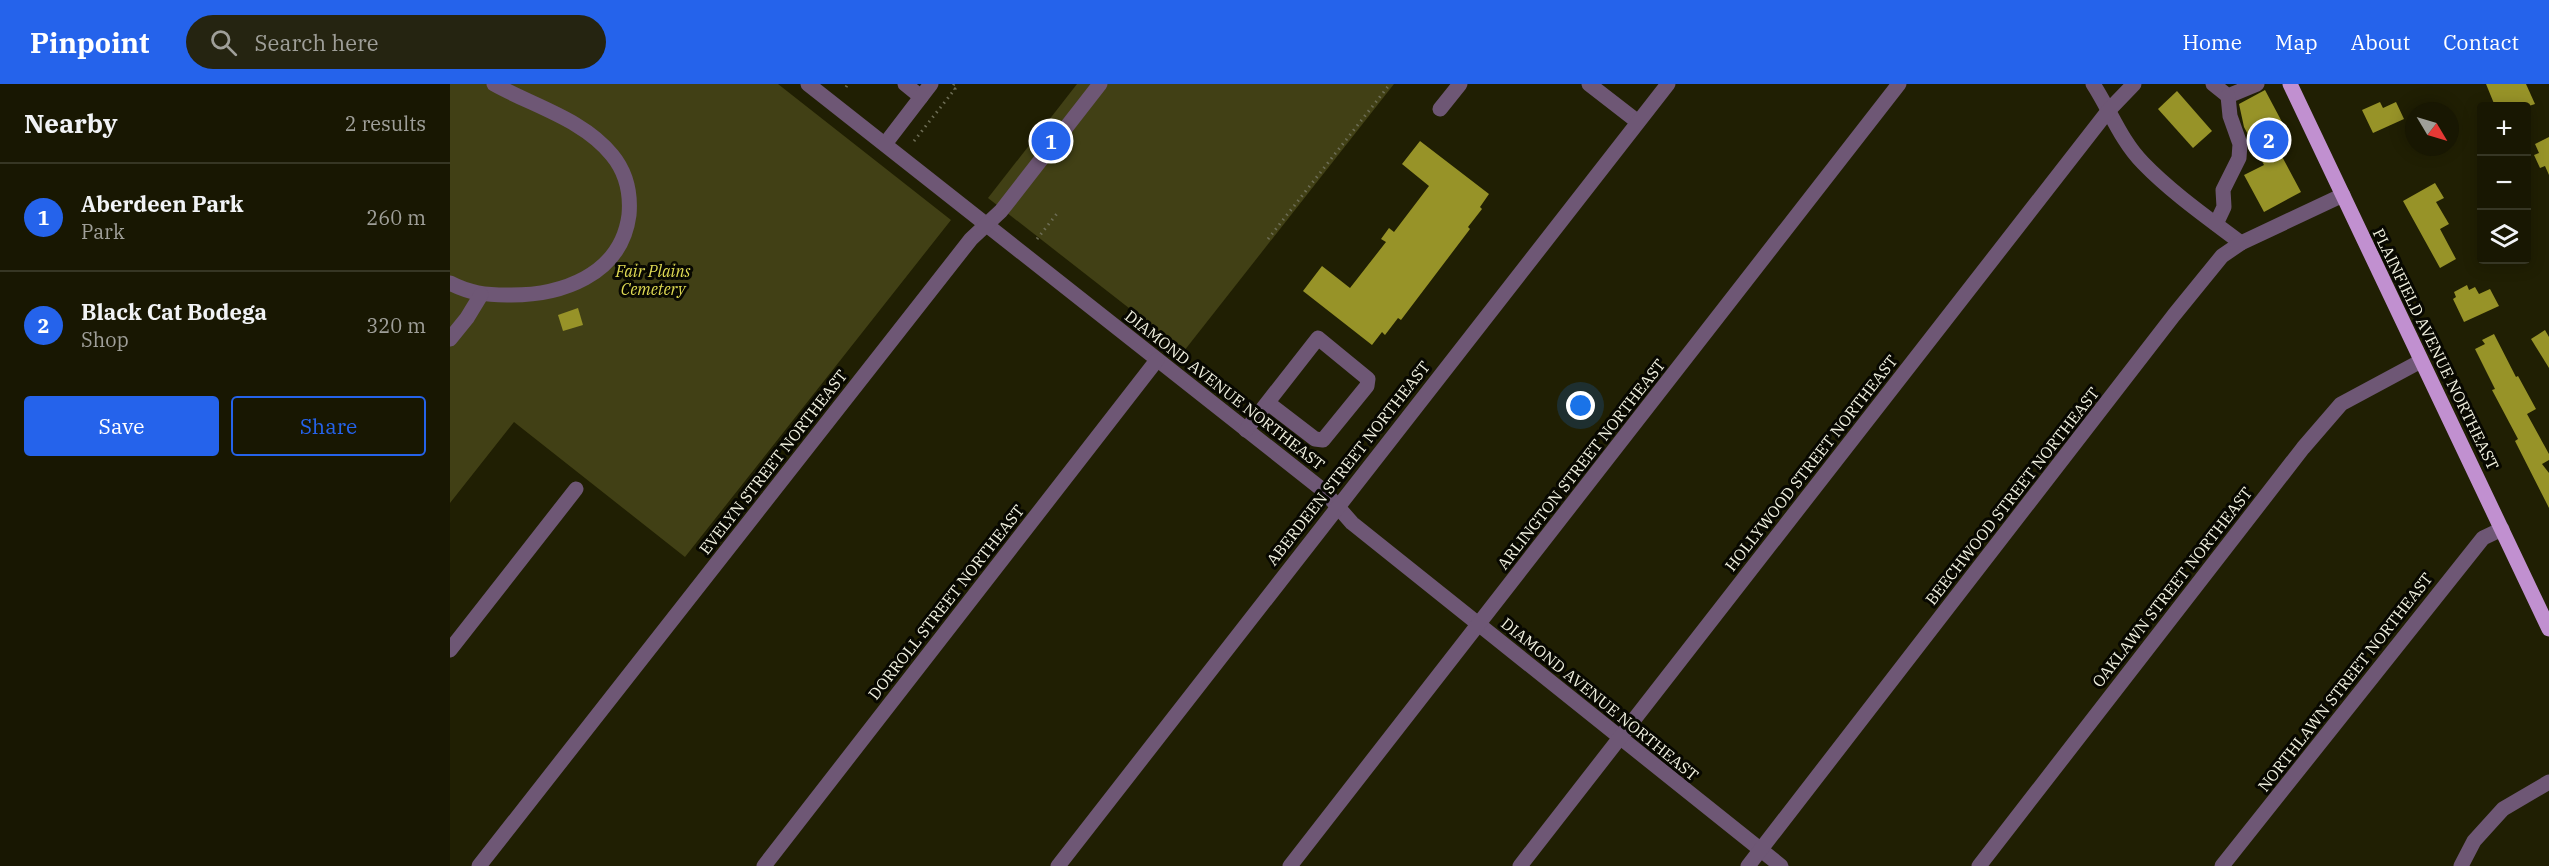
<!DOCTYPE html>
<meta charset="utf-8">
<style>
:root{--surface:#181702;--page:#252411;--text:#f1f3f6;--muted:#9f9f99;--line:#363624;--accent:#2563eb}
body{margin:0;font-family:"IBM Plex Serif",serif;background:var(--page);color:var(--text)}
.controls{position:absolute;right:18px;top:18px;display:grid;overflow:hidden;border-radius:6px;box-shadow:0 3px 15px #0003}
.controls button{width:54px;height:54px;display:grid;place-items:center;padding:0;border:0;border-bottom:2px solid var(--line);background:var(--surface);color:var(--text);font:30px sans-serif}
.compass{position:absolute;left:1955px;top:18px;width:54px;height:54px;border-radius:50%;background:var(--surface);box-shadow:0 3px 15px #0003;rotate:128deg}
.you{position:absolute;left:1131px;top:322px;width:21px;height:21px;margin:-15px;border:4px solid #fff;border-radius:50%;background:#1a73e8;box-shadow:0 0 0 9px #1a73e833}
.badge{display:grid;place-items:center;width:39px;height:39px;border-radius:50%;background:var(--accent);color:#fff;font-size:20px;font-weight:700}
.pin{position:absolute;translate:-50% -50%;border:3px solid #fff;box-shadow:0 2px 6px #0006}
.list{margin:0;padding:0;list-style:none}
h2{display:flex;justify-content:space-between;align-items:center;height:78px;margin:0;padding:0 24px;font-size:26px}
h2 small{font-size:20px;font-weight:400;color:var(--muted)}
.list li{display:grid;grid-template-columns:39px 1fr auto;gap:18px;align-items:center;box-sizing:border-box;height:108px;padding:0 24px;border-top:2px solid var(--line)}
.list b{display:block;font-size:22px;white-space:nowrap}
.list p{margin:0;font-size:20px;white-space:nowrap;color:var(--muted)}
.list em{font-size:20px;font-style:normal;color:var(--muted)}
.actions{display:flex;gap:12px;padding:18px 24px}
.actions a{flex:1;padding:14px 0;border:2px solid var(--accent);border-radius:6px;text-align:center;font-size:21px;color:var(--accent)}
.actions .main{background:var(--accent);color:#fff}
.icon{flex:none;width:33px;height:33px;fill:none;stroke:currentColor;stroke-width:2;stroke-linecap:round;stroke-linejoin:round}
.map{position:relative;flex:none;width:2099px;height:782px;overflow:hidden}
header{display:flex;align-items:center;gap:36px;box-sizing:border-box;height:84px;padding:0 30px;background:var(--accent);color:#fff}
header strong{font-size:28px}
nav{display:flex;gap:33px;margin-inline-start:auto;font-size:21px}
.search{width:420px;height:54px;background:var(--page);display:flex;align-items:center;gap:15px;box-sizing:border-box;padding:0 21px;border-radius:33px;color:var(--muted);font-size:22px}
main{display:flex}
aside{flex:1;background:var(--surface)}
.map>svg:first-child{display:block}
.green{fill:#414015}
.building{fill:#979328}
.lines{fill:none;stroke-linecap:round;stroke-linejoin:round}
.path{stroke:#6d6d55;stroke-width:3;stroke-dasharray:1.5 4.5;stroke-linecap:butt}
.minor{stroke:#6e5775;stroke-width:15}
.major{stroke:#c190d0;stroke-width:15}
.labels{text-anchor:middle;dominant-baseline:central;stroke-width:6;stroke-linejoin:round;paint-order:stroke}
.park-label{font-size:16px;font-style:italic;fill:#dfda53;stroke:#080801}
.street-label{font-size:16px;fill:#f1f1e0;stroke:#080801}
</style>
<header>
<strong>Pinpoint</strong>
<div class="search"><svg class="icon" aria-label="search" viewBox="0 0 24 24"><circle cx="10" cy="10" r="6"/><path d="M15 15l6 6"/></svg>Search here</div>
<nav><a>Home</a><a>Map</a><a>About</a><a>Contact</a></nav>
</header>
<main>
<aside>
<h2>Nearby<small>2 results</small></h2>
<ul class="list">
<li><span class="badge">1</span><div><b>Aberdeen Park</b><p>Park</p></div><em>260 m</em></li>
<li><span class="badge">2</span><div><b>Black Cat Bodega</b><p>Shop</p></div><em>320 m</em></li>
</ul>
<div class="actions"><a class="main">Save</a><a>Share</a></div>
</aside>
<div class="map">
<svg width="2099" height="782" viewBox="0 0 2099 782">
<rect width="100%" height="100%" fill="#201f03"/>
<!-- green -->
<g class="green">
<polygon points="0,0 328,0 501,136 235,473 64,338 0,419"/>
<polygon points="627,0 944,0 734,267 538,114"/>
</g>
<!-- building -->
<g class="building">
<polygon points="2036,0 2076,0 2085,20 2079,22 2045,22"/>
<polygon points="1815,6 1841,55 1827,63 1851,108 1814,128 1794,91 1814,81 1794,43 1789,20"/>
<polygon points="1727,7 1762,47 1743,64 1708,25"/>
<polygon points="1930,18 1933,24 1946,18 1954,35 1923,49 1912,26"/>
<polygon points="2099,53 2099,91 2095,82 2090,84 2084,71 2089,69 2085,60"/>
<polygon points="970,57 1039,110 1030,123 1032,125 1018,143 1020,145 951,236 948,234 935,251 932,248 922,261 853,207 872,182 900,204 936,158 931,155 939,144 944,148 979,102 952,80"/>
<polygon points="1985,99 1994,114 1986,118 1999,140 1990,145 2006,175 1990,184 1953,117"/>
<polygon points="2017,201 2019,206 2025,203 2029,210 2040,205 2049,222 2014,238 2003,215 2006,213 2004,208"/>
<polygon points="128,224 133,241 113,247 108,231"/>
<polygon points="2095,246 2099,253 2099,284 2081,255"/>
<polygon points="2044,250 2066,293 2068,292 2086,325 2077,330 2099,370 2099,376 2092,380 2099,389 2099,424 2065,357 2068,355 2042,306 2045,305 2025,265 2035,260 2032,256"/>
</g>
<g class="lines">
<!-- path -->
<g class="path">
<polyline points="396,3 398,0"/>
<polyline points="464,57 505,5 502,3 504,0"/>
<polyline points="587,155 609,127"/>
<polyline points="818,155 940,0"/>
</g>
<!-- minor -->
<g class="minor">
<polyline points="358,0 874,407 902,439 1331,782"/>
<polyline points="455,0 471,13"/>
<polyline points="1139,0 1188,38"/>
<path d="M1643 0C1660 26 1671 57 1693 79 1722 109 1758 134 1791 159"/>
<polyline points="1763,0 1778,12 1807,0"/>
<polyline points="990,25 1010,0"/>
<polyline points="435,60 481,0"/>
<polyline points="1766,140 1774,123 1773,106 1789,74 1790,60 1780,32 1778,12"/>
<path d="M0 199C19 209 36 211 57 211 110 212 171 192 179 131 181 108 176 88 162 71 133 35 83 22 44 0"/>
<polyline points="0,255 17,234 31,211"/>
<polyline points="796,346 868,254 918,295 917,302 873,356 865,355 818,319"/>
<polyline points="0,566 126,405"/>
<polyline points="29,782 521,155 551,127 650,0"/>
<polyline points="314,782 707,276"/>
<polyline points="608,782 1218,0"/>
<polyline points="840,782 1449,0"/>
<polyline points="1070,782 1658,27 1684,0"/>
<polyline points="1298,782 1724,231 1772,172 1791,159 1893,111"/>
<polyline points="1529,782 1853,364 1891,320 1971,277"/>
<polyline points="1772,782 2033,454 2052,445"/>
<polyline points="2011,782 2024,757 2053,725 2099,698"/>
</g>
<!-- major -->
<polyline class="major" points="1840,0 2099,545"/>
</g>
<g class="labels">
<!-- park labels -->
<g class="park-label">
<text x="203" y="187">Fair Plains<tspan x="203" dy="18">Cemetery</tspan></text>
</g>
<!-- street labels -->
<g class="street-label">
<text transform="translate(1986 265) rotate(64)">PLAINFIELD AVENUE NORTHEAST</text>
<text transform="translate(775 306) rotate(38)">DIAMOND AVENUE NORTHEAST</text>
<text transform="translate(323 378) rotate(-52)">EVELYN STREET NORTHEAST</text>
<text transform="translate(898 379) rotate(-52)">ABERDEEN STREET NORTHEAST</text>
<text transform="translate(1361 379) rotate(-52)">HOLLYWOOD STREET NORTHEAST</text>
<text transform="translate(1131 380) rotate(-52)">ARLINGTON STREET NORTHEAST</text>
<text transform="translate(1562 412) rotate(-52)">BEECHWOOD STREET NORTHEAST</text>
<text transform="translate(1722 503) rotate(-52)">OAKLAWN STREET NORTHEAST</text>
<text transform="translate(496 518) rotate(-52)">DORROLL STREET NORTHEAST</text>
<text transform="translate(1895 598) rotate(-52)">NORTHLAWN STREET NORTHEAST</text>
<text transform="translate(1150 615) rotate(39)">DIAMOND AVENUE NORTHEAST</text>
</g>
</g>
</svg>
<div class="controls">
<button>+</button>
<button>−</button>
<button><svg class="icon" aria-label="layers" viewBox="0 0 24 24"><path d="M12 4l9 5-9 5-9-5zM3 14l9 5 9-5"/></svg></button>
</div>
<svg class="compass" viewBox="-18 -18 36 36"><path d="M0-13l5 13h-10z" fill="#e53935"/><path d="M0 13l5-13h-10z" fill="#9f9f99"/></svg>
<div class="you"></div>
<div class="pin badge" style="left:601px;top:57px">1</div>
<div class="pin badge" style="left:1819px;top:56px">2</div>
</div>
</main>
